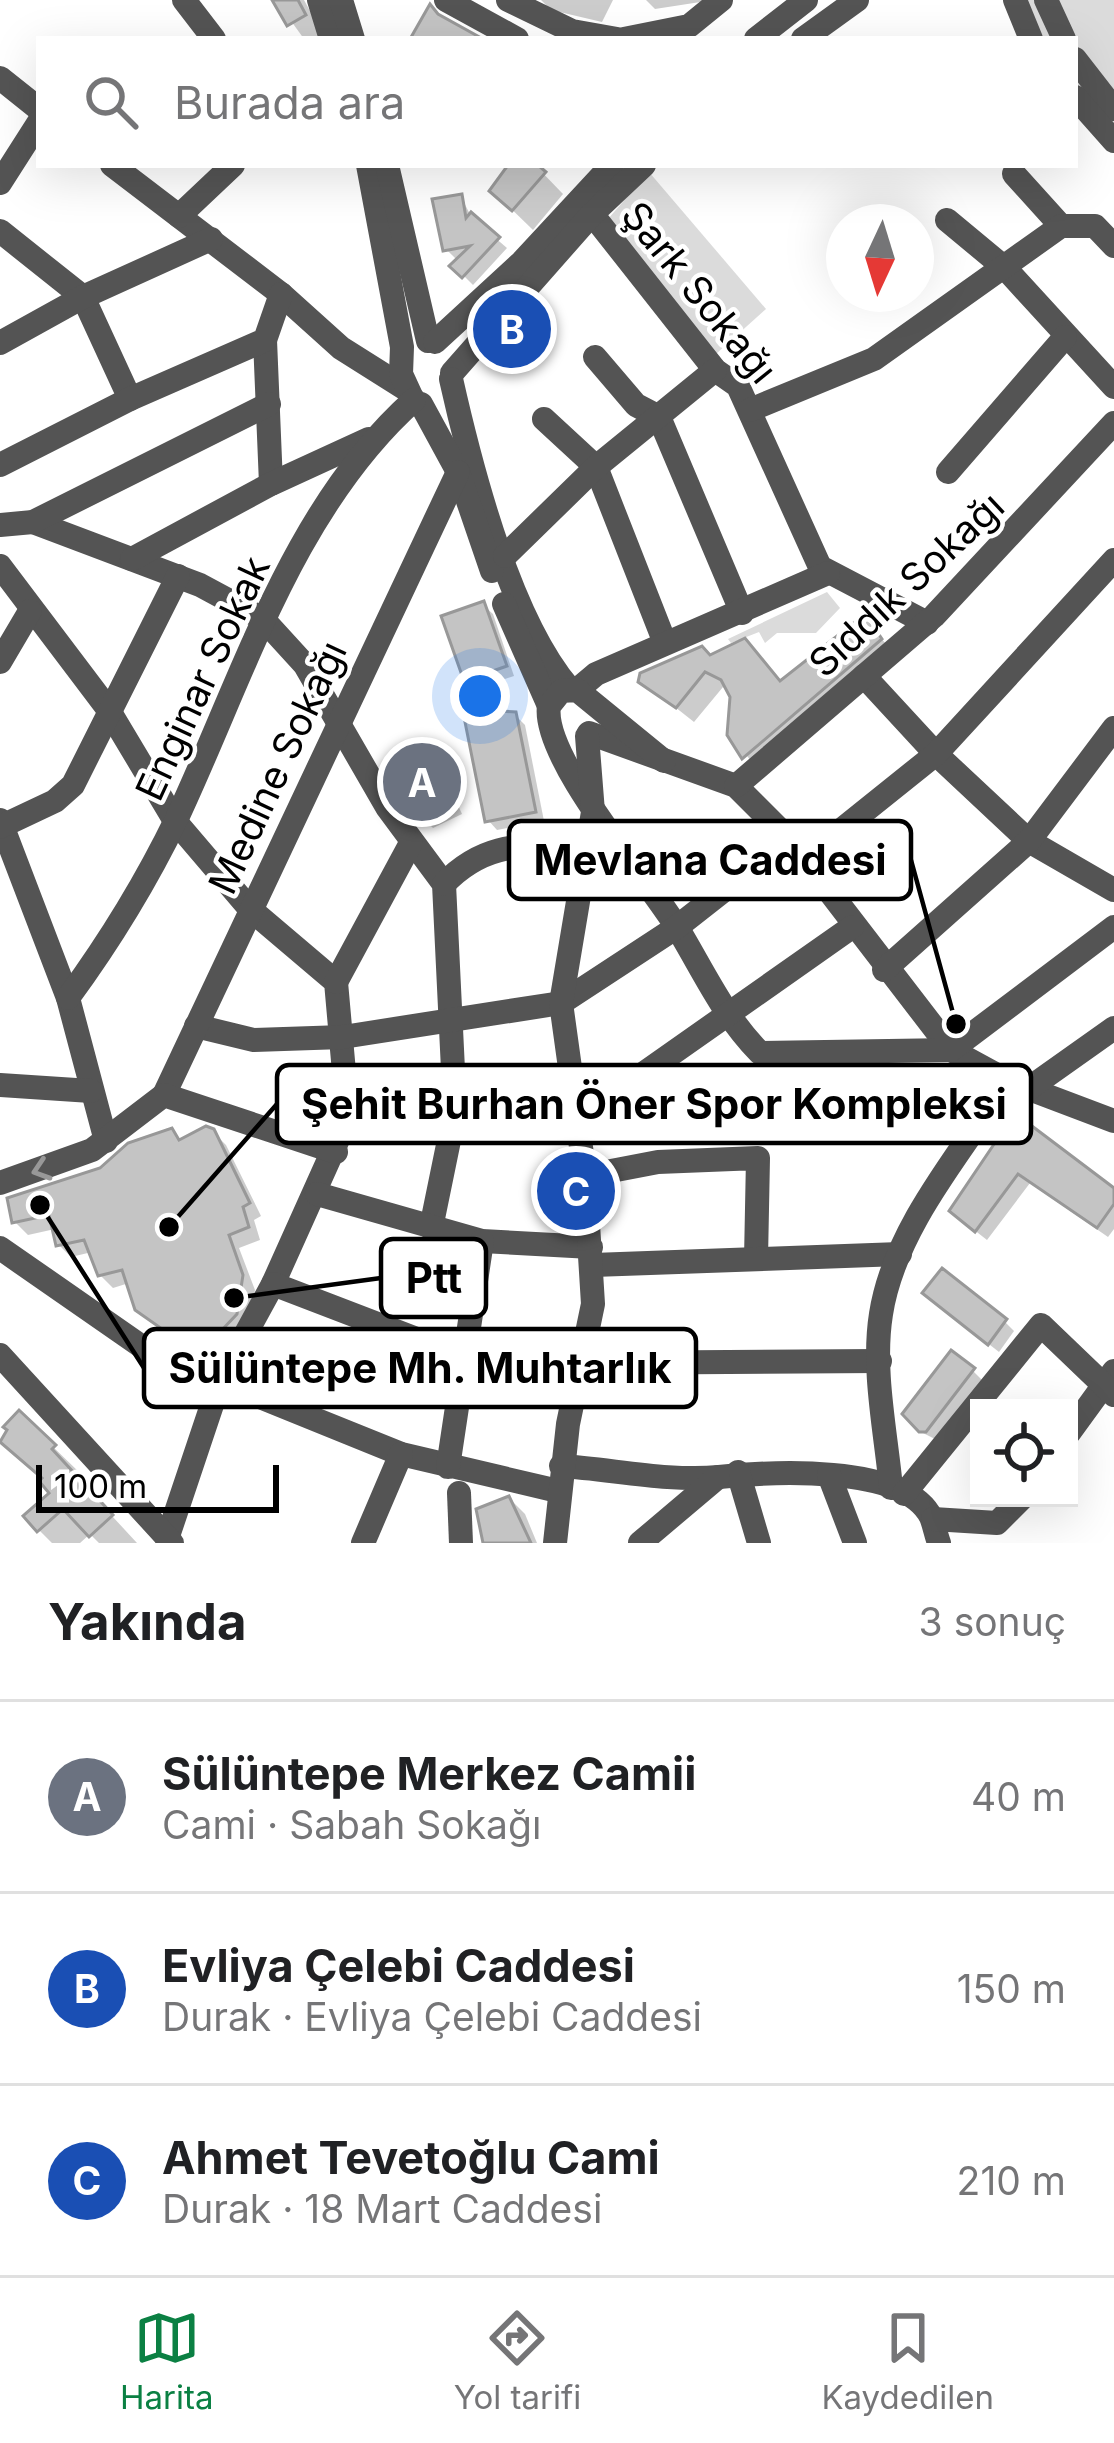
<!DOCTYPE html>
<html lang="tr">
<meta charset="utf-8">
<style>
:root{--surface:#fff;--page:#f2f2f2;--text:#202124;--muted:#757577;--line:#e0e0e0;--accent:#0b8043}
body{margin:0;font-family:Inter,sans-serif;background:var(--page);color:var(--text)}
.controls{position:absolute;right:36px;bottom:36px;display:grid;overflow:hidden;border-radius:0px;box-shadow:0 12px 48px #0002}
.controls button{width:108px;height:108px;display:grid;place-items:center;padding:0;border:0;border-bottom:3px solid var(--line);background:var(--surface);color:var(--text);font:60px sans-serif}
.compass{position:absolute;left:826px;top:204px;width:108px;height:108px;border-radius:50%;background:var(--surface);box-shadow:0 12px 48px #0002;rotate:184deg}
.scale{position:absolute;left:36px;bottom:30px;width:243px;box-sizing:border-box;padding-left:12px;border:6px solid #000;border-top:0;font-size:33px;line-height:42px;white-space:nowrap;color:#000;-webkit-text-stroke:9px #fff;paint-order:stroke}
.you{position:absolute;left:480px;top:696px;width:42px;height:42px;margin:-30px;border:9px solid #fff;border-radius:50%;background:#1a73e8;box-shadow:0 0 0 18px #1a73e833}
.badge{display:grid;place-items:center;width:78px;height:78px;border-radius:50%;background:var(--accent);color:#fff;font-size:39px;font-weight:700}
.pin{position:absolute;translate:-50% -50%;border:6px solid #fff;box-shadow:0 3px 12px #0006}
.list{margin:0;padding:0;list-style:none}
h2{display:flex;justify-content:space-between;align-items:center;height:156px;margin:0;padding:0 48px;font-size:51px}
h2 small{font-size:39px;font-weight:400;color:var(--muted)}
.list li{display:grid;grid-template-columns:78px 1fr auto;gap:36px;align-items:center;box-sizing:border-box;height:192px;padding:0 48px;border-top:3px solid var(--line)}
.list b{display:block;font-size:45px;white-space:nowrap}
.list p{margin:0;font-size:39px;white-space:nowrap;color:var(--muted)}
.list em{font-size:39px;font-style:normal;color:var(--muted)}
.icon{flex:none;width:66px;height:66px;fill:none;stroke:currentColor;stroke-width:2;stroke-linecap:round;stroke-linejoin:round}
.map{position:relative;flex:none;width:1114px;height:1543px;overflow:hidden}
.search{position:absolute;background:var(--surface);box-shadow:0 12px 48px #0002;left:36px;right:36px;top:36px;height:132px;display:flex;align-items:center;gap:30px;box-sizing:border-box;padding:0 42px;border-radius:0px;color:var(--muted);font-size:45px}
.sheet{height:732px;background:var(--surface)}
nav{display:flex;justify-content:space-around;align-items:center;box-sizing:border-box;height:168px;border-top:3px solid var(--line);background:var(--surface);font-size:33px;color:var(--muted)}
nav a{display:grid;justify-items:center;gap:6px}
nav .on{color:var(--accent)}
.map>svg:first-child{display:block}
.green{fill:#dbdbdb}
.shadow{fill:#0003}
.building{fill:#c4c4c4;stroke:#989898;stroke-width:3}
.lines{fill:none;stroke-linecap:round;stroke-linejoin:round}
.minor{stroke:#545454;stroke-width:24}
.oneway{stroke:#989898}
.labels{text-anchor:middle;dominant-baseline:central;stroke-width:9;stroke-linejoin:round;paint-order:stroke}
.street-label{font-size:39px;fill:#000;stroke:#fff}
.leader{fill:none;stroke:#000;stroke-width:4.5}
.callout-dot{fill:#000;stroke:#fff;stroke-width:4.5}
.callout{fill:#fff;stroke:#000;stroke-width:4.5}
.callout-label{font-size:42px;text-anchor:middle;font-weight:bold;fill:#000}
</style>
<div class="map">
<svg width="1114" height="1543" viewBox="0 0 1114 1543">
<rect width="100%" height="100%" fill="#fff"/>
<!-- green -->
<g class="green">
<polygon points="1024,0 1114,0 1114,131 1075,85 1075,39 1040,39"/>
<polygon points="649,172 766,309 716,354 607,220"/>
<polygon points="827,592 840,608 816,633 777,633 765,643 759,632 731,643 728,639"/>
</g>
<!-- shadow -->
<g class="shadow">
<polygon points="276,0 304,0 324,36 304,39"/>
<polygon points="541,0 613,0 602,22 551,10"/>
<polygon points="646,0 707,0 707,1 655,9"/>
<polygon points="509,165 535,165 563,194 533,230 493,191"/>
<polygon points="461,197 472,218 507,248 473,285 454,266 459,262 446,249"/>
<polygon points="483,605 493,614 514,676 476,689 467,679"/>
<polygon points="864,618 897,657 761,774 730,734 733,697 728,689 723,687 694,722 642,681 710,658 782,684"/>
<polygon points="515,715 525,725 544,821 497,830 488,820"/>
<polygon points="426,750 439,763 462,814 433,828 420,815"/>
<polygon points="1013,1122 1114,1195 1114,1229 1108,1237 1030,1183 987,1240 964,1222"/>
<polygon points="171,1131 181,1142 213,1132 226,1145 261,1216 254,1220 260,1240 239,1248 255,1290 246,1333 211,1351 181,1349 138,1308 129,1283 113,1288 100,1275 92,1252 71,1257 58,1244 55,1229 28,1235 15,1222"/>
<polygon points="935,1302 1005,1322 1014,1331 999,1352"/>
<polygon points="973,1371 982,1380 937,1440 921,1432"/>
<polygon points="19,1414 80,1473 76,1477 137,1543 99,1543 90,1534 80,1543 52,1543 39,1530 54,1493 4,1441"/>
<polygon points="512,1501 525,1514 537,1543 488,1543 480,1511"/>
</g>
<!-- building -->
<g class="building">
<polygon points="272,0 298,0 306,15 287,26"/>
<polygon points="430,4 438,14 483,39 410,39"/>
<polygon points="508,165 538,165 546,172 512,211 489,191"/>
<polygon points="462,194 466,218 471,212 500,237 462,278 449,266 470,246 443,251 432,199"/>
<polygon points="484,601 507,666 464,681 441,616"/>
<polygon points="865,614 882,639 742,759 727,735 730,697 721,680 705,672 676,708 638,682 640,673 702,646 710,655 745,638 780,681"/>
<polygon points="500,711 516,712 536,812 485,822 465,722"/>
<polygon points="427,747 451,801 417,816 393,762"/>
<polygon points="1020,1117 1114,1188 1114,1204 1097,1228 1018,1174 975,1232 949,1211 1011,1119"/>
<polygon points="206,1126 214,1129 250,1203 243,1207 249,1227 229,1235 243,1275 237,1314 220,1332 190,1341 166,1337 165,1331 135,1310 122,1270 98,1276 84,1240 56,1246 49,1215 12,1223 7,1198 100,1168 128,1143 172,1128 179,1140"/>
<polygon points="942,1268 1007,1319 988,1345 922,1293"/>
<polygon points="951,1350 975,1368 926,1432 919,1432 902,1414"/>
<polygon points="19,1410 56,1445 52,1449 113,1515 89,1537 63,1509 37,1532 23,1516 49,1493 39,1481 42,1478 0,1442 7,1430 3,1427"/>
<polygon points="509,1496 531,1543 483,1543 476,1509"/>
</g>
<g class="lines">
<!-- minor -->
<g class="minor">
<polyline points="184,0 214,39"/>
<polyline points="319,0 331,39"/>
<polyline points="341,0 353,39"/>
<polyline points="446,0 517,39"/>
<polyline points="508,0 572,31 617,39"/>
<polyline points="1015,0 1031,39"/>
<polyline points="1046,0 1064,39"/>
<polyline points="624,39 689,26 721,0"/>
<polyline points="756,39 806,0"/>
<polyline points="803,39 857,0"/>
<polyline points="1075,59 1114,109"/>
<polyline points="0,78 39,109"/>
<polyline points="1075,97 1114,141"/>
<polyline points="112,165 281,294 341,348 406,389"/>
<polyline points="368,165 402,347 401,374 412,398"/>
<polyline points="387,165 428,341"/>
<polyline points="1014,174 1061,226"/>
<polyline points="0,183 39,122"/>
<polyline points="592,214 715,370 738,386 820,567 927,623"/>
<polyline points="179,216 233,165"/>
<polyline points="947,220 1006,269 1114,387"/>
<polyline points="0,231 83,297 130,399"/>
<polyline points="265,340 271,484"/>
<polyline points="435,342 522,262 612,165"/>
<polyline points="0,343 83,297 211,239"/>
<polyline points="595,357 636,405 659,417 742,613"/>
<polyline points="452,373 592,214 644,165"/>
<path d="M451 379C471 468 510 619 569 688"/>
<polyline points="421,404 458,472 492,571"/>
<polyline points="750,410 874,359 1061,226 1095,226 1114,246"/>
<polyline points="544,419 596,467 665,643"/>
<polyline points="0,465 130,399 265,340 281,294"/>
<polyline points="948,472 1065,337"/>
<polyline points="33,522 200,585 263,619 305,665 387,807 444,884 455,1111 431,1228"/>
<polyline points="0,525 33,522 269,404"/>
<polyline points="505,556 596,467 715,370"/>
<polyline points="132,559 271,484 369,439"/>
<polyline points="0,566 108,709 175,821 250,909 336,982 348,1117 273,1284 220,1381 167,1539"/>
<polyline points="504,604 549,706"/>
<polyline points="0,662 30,611"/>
<polyline points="864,676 936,754 1029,841 1114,890"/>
<polyline points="577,690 596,674 828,573"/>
<polyline points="589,733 736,786 789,839 951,1050 1008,1081 1114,1121"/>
<path d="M664 761 577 690 561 691 549 706C541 758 650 882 678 929 705 974 723 1015 760 1053L951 1050 1114 927"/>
<polyline points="736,786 934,616 1114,423"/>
<polyline points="0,820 68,998 106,1141"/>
<polyline points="0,827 55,801 73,785 178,576"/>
<polyline points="805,859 936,754 1114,560"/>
<path d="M444 884C488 838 530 847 589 844"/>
<polyline points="884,970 1029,841 1114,728"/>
<polyline points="336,982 411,843"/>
<path d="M68 998C109 942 147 880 177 818 244 675 293 508 414 400"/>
<polyline points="196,1026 254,1040 343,1037 561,1003 677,927 789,839"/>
<polyline points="0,1085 91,1091"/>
<polyline points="1028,1089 1114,1028"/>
<polyline points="164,1095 458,472"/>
<polyline points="576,1121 852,927"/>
<polyline points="585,1176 658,1162 758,1158 756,1259"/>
<polyline points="0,1183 92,1150 164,1095 336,1152"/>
<polyline points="317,1194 482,1241 591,1247"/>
<polyline points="0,1248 151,1353 401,1454 558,1491"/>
<polyline points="593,1265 900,1254"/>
<polyline points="273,1284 466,1358"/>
<polyline points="0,1355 172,1543"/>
<polyline points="584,1363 880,1361"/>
<polyline points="1069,1433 1114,1371"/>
<path d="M561 1466C611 1469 669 1482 719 1477 767 1472 904 1463 931 1517 934 1524 936 1535 939 1543"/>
<polyline points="448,1467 482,1241"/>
<polyline points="738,1472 759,1543"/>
<polyline points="829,1475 855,1543"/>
<path d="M891 1488C886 1433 872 1370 881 1314 894 1229 962 1151 1008 1081"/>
<polyline points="459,1493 461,1543"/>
<polyline points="904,1494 1041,1325 1114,1395"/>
<polyline points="933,1519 997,1523 1022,1498"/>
<polyline points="363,1543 401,1454"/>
<polyline points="555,1543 568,1424 593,1304 585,1176 561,1003 593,812 587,736"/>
<polyline points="640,1543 718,1477"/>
</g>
</g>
<!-- one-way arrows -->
<defs><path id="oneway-chevron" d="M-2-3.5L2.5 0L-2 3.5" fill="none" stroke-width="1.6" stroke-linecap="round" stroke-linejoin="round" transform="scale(3)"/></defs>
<use class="oneway" href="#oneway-chevron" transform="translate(41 1170) rotate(162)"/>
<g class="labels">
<!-- street labels -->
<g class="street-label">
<text transform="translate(700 292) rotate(51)">Şark Sokağı</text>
<text transform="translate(906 584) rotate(-43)">Sıddık Sokağı</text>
<text transform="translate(202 678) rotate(-65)">Enginar Sokak</text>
<text transform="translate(277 767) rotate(-65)">Medine Sokağı</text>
</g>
</g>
<!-- callouts -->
<path class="leader" d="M956 1024L911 860M169 1227L277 1104M234 1298L381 1278M40 1205L144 1368"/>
<g class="callout-dot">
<circle cx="956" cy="1024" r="12"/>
<circle cx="169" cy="1227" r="12"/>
<circle cx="234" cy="1298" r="12"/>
<circle cx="40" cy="1205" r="12"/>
</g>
<g class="callout">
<rect x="509" y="821" width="402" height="78" rx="12"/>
<rect x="277" y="1065" width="754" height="78" rx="12"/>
<rect x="381" y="1239" width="105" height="78" rx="12"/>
<rect x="144" y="1329" width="552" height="78" rx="12"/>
</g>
<g class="callout-label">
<text x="710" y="875">Mevlana Caddesi</text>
<text x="654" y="1119">Şehit Burhan Öner Spor Kompleksi</text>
<text x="434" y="1293">Ptt</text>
<text x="420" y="1383">Sülüntepe Mh. Muhtarlık</text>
</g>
</svg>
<div class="controls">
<button><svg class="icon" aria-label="locate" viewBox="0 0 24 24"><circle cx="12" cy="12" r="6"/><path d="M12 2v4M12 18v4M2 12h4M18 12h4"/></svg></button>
</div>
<svg class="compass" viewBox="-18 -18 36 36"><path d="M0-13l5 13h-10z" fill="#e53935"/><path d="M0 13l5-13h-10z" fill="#757577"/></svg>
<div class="scale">100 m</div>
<div class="you"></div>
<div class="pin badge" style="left:422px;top:782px;background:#6b7280">A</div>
<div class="pin badge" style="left:512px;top:329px;background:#1a4fb4">B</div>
<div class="pin badge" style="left:576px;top:1191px;background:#1a4fb4">C</div>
<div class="search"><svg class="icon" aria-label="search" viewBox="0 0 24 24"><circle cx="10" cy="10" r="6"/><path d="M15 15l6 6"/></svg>Burada ara</div>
</div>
<section class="sheet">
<h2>Yakında<small>3 sonuç</small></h2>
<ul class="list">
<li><span class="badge" style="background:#6b7280">A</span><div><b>Sülüntepe Merkez Camii</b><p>Cami · Sabah Sokağı</p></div><em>40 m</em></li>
<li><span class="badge" style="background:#1a4fb4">B</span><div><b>Evliya Çelebi Caddesi</b><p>Durak · Evliya Çelebi Caddesi</p></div><em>150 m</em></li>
<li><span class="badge" style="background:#1a4fb4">C</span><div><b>Ahmet Tevetoğlu Cami</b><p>Durak · 18 Mart Caddesi</p></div><em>210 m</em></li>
</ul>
</section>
<nav>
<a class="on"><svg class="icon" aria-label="map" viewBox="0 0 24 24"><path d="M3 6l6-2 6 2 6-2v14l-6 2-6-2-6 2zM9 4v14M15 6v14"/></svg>Harita</a>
<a><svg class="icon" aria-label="directions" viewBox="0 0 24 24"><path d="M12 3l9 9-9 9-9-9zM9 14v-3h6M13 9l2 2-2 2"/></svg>Yol tarifi</a>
<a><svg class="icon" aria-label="saved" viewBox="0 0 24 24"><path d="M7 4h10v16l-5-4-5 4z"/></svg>Kaydedilen</a>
</nav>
